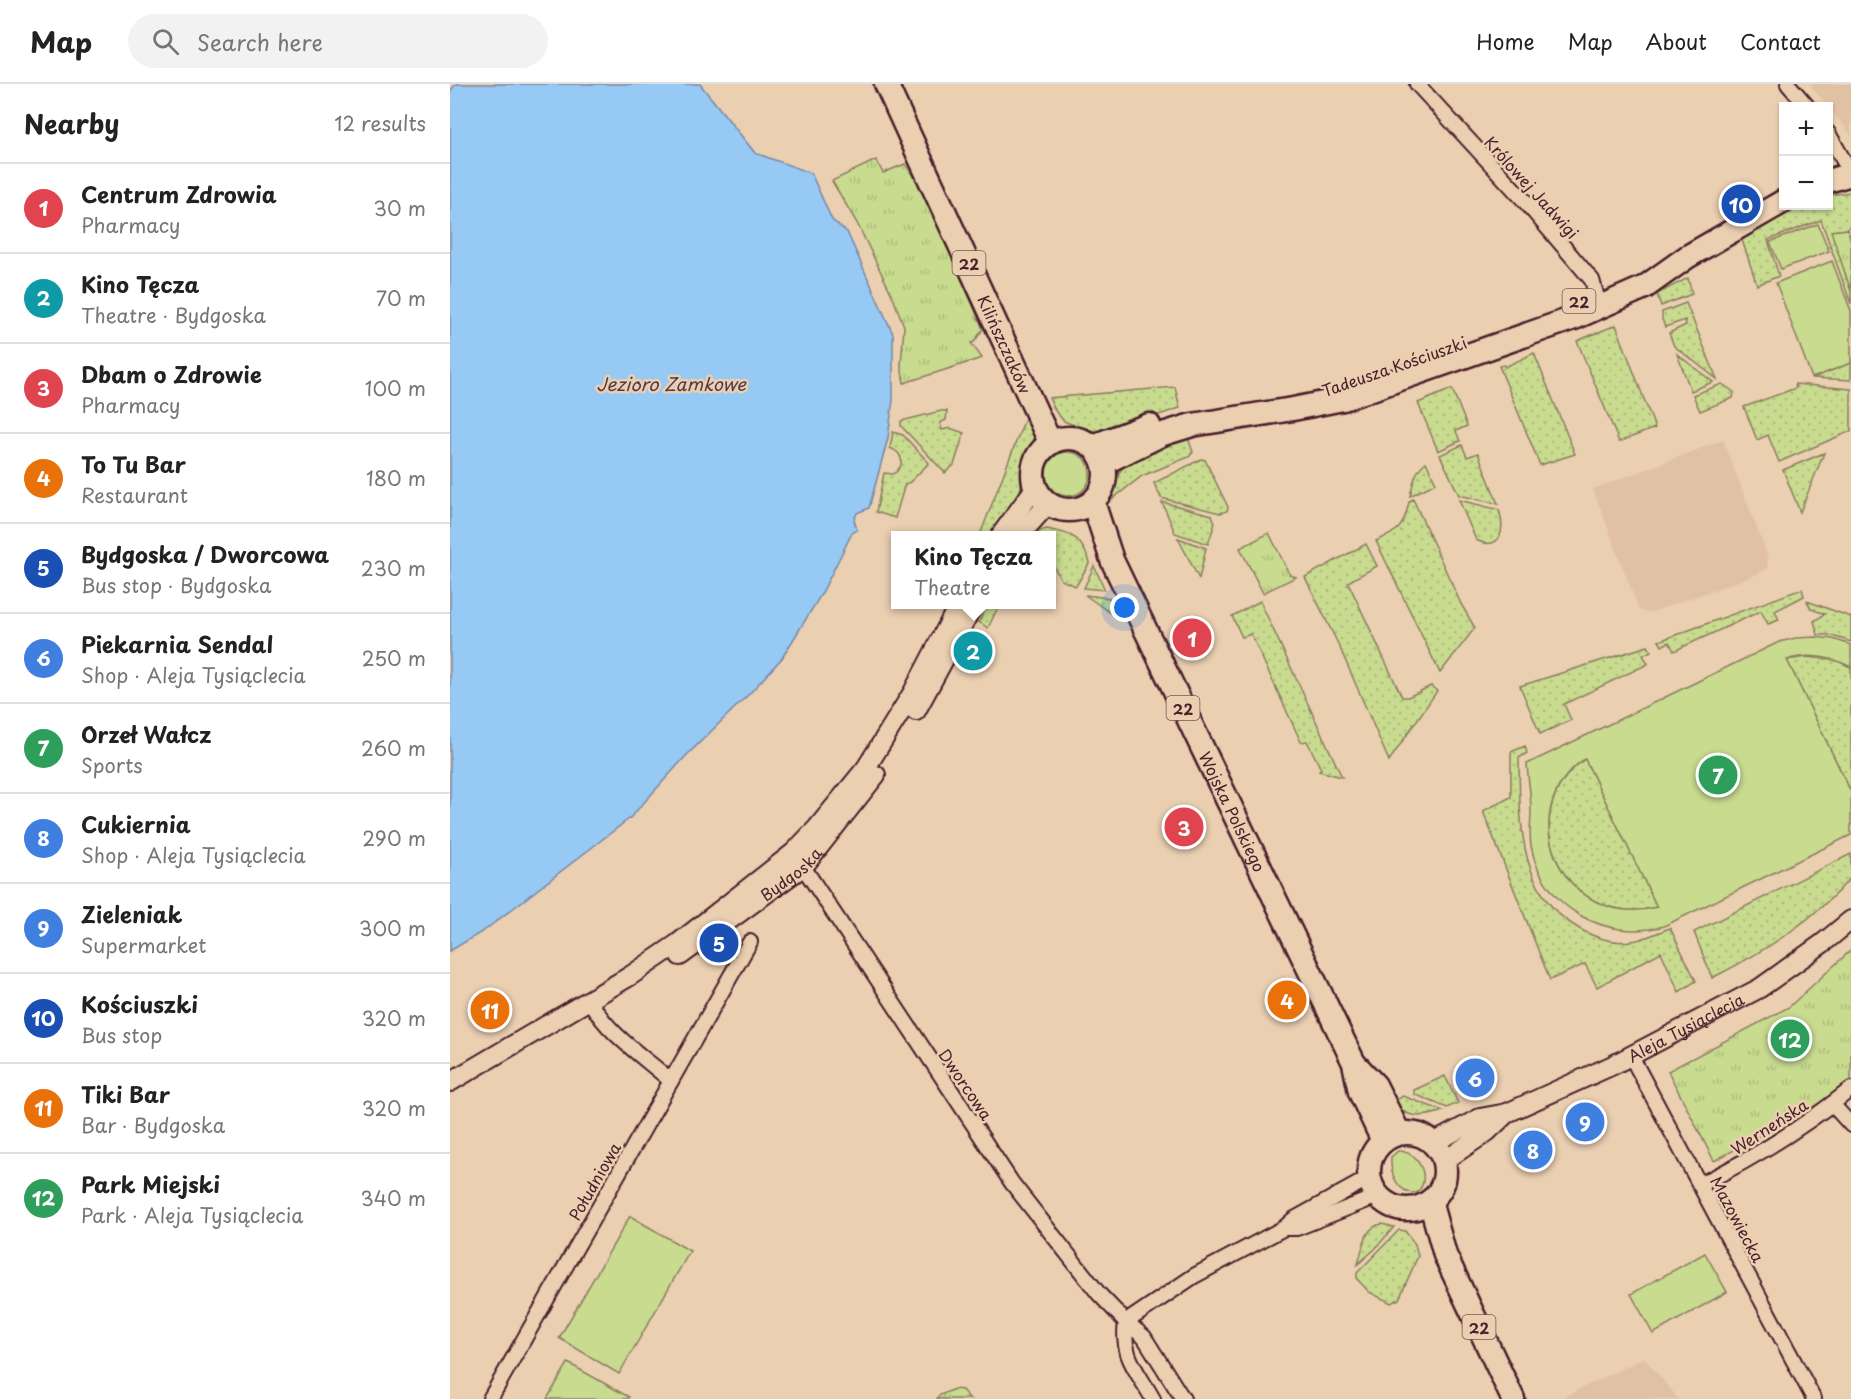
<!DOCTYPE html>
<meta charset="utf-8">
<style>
:root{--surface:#fff;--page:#f2f2f2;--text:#222;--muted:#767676;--line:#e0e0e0;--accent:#d1495b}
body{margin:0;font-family:"Playpen Sans",sans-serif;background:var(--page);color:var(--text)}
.controls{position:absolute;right:18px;top:18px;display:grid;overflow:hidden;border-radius:0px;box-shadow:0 2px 4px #0004}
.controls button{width:54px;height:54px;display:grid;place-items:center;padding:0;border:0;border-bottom:2px solid var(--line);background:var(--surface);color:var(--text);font:30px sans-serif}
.you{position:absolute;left:675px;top:524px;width:21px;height:21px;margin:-15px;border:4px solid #fff;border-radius:50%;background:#1a73e8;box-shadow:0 0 0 9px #1a73e833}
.badge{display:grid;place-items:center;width:39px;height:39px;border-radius:50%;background:var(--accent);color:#fff;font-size:20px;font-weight:700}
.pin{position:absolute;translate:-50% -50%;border:3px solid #fff;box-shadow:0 2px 6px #0006}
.popup{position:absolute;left:441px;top:447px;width:165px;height:78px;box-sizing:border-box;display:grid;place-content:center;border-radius:0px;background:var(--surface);filter:drop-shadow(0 2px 4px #0005);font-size:20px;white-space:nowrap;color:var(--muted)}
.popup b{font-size:22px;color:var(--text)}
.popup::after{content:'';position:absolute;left:50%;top:100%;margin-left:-12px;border:12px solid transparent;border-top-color:var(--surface)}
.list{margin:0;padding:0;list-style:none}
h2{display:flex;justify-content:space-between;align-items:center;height:78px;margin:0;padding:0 24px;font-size:26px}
h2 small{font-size:20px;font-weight:400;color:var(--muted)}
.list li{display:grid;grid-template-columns:39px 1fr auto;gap:18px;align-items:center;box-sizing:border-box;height:90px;padding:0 24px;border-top:2px solid var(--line)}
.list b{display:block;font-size:22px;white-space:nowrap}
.list p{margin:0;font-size:20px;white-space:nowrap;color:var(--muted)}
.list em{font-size:20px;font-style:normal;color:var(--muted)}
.icon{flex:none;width:33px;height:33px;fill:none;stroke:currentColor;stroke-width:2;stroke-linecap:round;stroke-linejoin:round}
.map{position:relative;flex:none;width:1401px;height:1315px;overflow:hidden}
header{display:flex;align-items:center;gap:36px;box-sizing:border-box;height:84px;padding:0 30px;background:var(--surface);border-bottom:2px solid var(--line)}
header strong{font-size:28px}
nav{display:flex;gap:33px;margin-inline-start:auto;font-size:21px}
.search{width:420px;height:54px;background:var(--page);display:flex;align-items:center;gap:15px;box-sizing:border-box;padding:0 21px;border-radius:33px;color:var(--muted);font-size:22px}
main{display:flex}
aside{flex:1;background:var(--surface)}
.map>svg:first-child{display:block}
.built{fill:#e1c1a3}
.grass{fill:url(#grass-dots);stroke:#897d5d;stroke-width:1.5}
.park{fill:url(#park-tufts);stroke:#897d5d;stroke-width:1.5}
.garden{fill:#c8db8f;stroke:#897d5d;stroke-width:1.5;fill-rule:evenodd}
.water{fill:#96c9f3;stroke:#7885a3;stroke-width:1.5}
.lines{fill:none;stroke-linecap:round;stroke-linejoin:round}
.minor-casing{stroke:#4a1f2b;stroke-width:18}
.tertiary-casing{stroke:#4a1f2b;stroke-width:22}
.primary-casing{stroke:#4a1f2b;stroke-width:27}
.minor{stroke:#eacfb1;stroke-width:14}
.tertiary{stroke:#eacfb1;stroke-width:18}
.primary{stroke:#eacfb1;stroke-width:22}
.labels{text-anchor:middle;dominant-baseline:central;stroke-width:5;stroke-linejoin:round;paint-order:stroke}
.shield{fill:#eacfb1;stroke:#7a5453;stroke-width:1.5}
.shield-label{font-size:15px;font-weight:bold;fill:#4a1f2b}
.street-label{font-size:16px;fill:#4a1f2b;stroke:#eacfb1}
.water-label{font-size:18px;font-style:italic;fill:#553849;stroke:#eacfb1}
</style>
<header>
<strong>Map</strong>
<div class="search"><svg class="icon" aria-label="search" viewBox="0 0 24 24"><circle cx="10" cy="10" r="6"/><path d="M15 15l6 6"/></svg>Search here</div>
<nav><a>Home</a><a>Map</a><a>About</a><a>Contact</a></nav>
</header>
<main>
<aside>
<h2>Nearby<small>12 results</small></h2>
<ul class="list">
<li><span class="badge" style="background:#e0444e">1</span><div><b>Centrum Zdrowia</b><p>Pharmacy</p></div><em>30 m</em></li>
<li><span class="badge" style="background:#0f9aa8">2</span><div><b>Kino Tęcza</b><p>Theatre · Bydgoska</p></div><em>70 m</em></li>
<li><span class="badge" style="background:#e0444e">3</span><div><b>Dbam o Zdrowie</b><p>Pharmacy</p></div><em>100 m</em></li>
<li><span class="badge" style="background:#e8710a">4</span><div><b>To Tu Bar</b><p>Restaurant</p></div><em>180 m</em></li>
<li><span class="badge" style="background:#1a4fb4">5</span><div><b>Bydgoska / Dworcowa</b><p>Bus stop · Bydgoska</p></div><em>230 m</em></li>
<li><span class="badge" style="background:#3f7fe0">6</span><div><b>Piekarnia Sendal</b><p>Shop · Aleja Tysiąclecia</p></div><em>250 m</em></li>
<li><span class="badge" style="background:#2e9e5b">7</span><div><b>Orzeł Wałcz</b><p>Sports</p></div><em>260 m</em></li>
<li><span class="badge" style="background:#3f7fe0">8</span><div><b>Cukiernia</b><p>Shop · Aleja Tysiąclecia</p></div><em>290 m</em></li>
<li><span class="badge" style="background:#3f7fe0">9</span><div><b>Zieleniak</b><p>Supermarket</p></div><em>300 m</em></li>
<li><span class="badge" style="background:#1a4fb4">10</span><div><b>Kościuszki</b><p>Bus stop</p></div><em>320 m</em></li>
<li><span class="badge" style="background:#e8710a">11</span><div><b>Tiki Bar</b><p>Bar · Bydgoska</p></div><em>320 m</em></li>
<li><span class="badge" style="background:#2e9e5b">12</span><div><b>Park Miejski</b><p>Park · Aleja Tysiąclecia</p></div><em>340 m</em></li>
</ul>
</aside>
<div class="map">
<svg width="1401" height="1315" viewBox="0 0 1401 1315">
<defs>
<pattern id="grass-dots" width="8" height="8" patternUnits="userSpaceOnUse" patternTransform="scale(1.5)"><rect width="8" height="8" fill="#c8db8f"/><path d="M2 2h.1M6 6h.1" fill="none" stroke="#adbc7c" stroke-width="1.8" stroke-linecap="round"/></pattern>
<pattern id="park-tufts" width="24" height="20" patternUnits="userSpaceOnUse" patternTransform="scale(1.5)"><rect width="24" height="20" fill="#c8db8f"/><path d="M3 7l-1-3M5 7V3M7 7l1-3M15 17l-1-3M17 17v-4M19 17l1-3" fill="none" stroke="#adbc7c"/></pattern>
</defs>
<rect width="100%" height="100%" fill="#eacfb1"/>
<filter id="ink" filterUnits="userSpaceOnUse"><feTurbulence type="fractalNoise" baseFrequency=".0167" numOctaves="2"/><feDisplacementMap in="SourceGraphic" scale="12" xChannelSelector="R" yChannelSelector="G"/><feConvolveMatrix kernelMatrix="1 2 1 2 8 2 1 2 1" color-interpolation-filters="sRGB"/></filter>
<g filter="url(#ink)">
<!-- built -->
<g class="built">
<polygon points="1359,0 1401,0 1401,51 1378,22"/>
<polygon points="1273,356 1317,470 1318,484 1308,490 1202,528 1197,529 1189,526 1143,405"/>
<polygon points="1194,1274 1227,1313 1231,1315 1110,1315"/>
</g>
<!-- grass -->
<g class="grass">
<polygon points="1401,108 1401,138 1398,145 1382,147 1401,207 1401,220 1371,136 1318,156 1329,192 1307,201 1290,150 1343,122 1378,122 1379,111"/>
<polygon points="1238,194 1242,210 1211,222 1207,210"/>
<polygon points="1236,219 1267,295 1224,262 1219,249 1236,241 1235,236 1215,243 1212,235 1212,228"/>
<polygon points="1166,241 1205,344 1169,358 1127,257"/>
<polygon points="1084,269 1125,370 1090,381 1049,282 1054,281 1055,283"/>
<polygon points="1227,270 1263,298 1241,307"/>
<polygon points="1401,279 1401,296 1362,294"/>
<polygon points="1272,300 1284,308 1283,314 1250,327 1243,311"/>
<polygon points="1345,300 1401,305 1401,347 1329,378 1318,351 1307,356 1294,323 1346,304"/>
<polygon points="725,303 730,324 654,349 631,344 614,337 606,328 599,314"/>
<polygon points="1002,305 1017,342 1006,347 1010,357 988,367 968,319"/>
<polygon points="491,327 497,327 496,336 490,339 492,346 500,344 514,349 504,381 495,389 451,342 451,337"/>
<polygon points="576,332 585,351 569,410 544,451 530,451"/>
<path d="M443 348 453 351 479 379 460 398 455 400 445 434 426 428 434 389 443 390C455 382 454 369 440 364Z"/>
<polygon points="736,348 743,368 739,373 692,392 657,419 659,405 679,373"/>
<polygon points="1012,361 1017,373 1028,369 1048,420 1009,411 990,371"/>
<polygon points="1374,369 1350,428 1333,386"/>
<polygon points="751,375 755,376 778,423 777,427 770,429 711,414 704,399"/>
<path d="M976 378 986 399 960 412C963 400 965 386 976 378Z"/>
<path d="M963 415 1011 520 1025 544 990 589 926 457C950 446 953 445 959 418Z"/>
<path d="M1009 416 1049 426C1055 445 1052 468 1026 456Z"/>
<polygon points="712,418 762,431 765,439 758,460 725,449"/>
<path d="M597 445C624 451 629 451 640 478L626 502 611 496 601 477V452L589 451V447Z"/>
<polygon points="728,454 756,464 749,495"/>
<polygon points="916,460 927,482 898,498 952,613 958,613 981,602 987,607 939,677 890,564 855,493"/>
<polygon points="644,482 655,506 634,504"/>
<polygon points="1352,505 1354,512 1325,527 1329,536 1318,540 1311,527 1224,567 1219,558 1212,562 1209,557"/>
<polygon points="635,511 659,514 669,535"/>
<polygon points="810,517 892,693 869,687 871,685 857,657 851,658 801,550 792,553 782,532"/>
<polygon points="1357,517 1401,533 1401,558 1379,551 1368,551 1364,537 1375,530 1361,525"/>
<polygon points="537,521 549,521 538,544 529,538"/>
<polygon points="1198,562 1201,567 1193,571 1198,580 1114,620 1121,636 1090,650 1070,602"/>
<polygon points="1356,573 1386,576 1401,583 1401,708 1337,576"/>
<path d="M1075 662 1077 669 1069 674C1070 735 1067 809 1128 844 1143 853 1163 860 1181 857 1194 856 1208 848 1220 844L1246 897 1229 908 1211 868 1147 903 1135 880 1100 896 1033 727 1061 713V668Z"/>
<path d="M1135 675 1207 823C1116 847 1058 730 1135 675Z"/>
<path d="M1401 770V793C1364 837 1313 868 1262 894L1244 848Z"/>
<polygon points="995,992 1008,1019 997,1024 964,1010 964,1006"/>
<path d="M953 1012 993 1027C976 1033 953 1037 946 1016Z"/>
<path d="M932 1140 944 1143 925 1165 908 1180C913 1165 914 1142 932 1140Z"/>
<polygon points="949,1146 955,1147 965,1160 968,1172 949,1215 941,1219 919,1208 907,1195 907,1189"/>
</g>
<!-- park -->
<g class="park">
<polygon points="426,76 433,89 455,80 474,108 533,245 524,258 521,259 532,274 454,299 451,281 454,242 442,211 407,139 382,97"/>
<polygon points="1398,145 1401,158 1401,207 1381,147"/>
<polygon points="819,449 840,491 846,493 813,509 790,464"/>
<polygon points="1401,866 1401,998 1390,1008 1264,1077 1218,987 1339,923"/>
<polygon points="504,1305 512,1306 520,1315 487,1315 488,1312"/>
</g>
<!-- garden -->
<g class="garden">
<polygon points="1368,140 1379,167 1331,185 1320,158"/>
<polygon points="1382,177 1401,227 1401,279 1362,294 1326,199"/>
<circle cx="618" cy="390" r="22"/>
<path d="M1365 553 1383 555 1401 561V583C1381 573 1358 569 1337 576L1401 708V751L1214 842C1155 858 1093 824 1081 762 1079 750 1081 738 1081 726 1081 711 1078 695 1077 680L1329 558 1346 554ZM1134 675H1135L1207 823C1116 847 1058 730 1134 675Z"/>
<path d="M948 1067C968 1066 983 1096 966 1109 947 1109 940 1090 941 1073Z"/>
<polygon points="180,1132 240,1167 169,1290 109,1254"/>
<polygon points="1255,1169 1277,1208 1203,1250 1181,1210"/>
<polygon points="118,1279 179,1313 178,1315 97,1315"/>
</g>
<!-- water -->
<polygon class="water" points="6,0 250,0 305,69 361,89 382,136 397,148 443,250 443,316 438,354 419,424 407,429 404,436 407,446 402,449 372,509 332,574 302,607 235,673 180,734 35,846 0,867 0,7"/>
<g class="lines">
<defs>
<g id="minor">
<polyline points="967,0 1073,115 1142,196 1146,210 1131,228"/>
<polyline points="1338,0 1357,22"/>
<polyline points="1378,49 1395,79 1398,90"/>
<polyline points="348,775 562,1099 649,1210 676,1238 694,1253 733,1315"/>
<path d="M140 916C154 947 195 974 221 997"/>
<polyline points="1181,972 1364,1315"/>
<polyline points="1382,1020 1401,1041"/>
<path d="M1251 1100C1304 1074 1355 1042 1401 1005"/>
<polyline points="834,1144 847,1144 928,1112"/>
<polyline points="676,1238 744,1192 834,1144 843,1136 919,1094"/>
<path d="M676 1238C671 1273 687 1286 703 1315"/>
<polyline points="40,1315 300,858"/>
</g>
<g id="tertiary">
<polyline points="550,452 585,404"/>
<polyline points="569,452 598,420"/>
<polyline points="466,627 524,520"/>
<path id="s1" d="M230 872 354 782 426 691"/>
<polyline points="0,998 180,892 227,860 343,769 367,744 416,684 463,608 509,520"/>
<path id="s2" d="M983 1059 1030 1034 1057 1029 1163 981 1310 904 1373 859 1401 836"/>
<polyline points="994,1077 1037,1048 1057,1029"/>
</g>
<g id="primary">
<path id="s3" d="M436 0 600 358"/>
<polyline points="1378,97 1401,90"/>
<circle cx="619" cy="390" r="36"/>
<polyline points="643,362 699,341"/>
<polyline points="654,379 713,350 742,341 843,325 893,315 1127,233 1195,203 1237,173 1334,117"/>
<path id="s4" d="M643 418 662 476 904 979 910 1008 933 1057"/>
<polyline points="905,980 925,1001 949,1049"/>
<circle cx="957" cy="1087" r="38"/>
<polyline points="980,1117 995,1171 1063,1315"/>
</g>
</defs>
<!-- minor casing -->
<use href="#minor" class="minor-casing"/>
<!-- tertiary casing -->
<use href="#tertiary" class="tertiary-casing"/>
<!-- primary casing -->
<use href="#primary" class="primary-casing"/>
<!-- minor -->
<use href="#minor" class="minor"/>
<!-- tertiary -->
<use href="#tertiary" class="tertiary"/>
<!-- primary -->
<use href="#primary" class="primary"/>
</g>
</g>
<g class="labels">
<!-- shield labels -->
<g class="shield">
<rect x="502.5" y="167" width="33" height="24" rx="4.5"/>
<rect x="1112.5" y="205" width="33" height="24" rx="4.5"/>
<rect x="716.5" y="612" width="33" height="24" rx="4.5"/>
<rect x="1012.5" y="1231" width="33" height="24" rx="4.5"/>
</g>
<g class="shield-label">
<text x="519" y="179">22</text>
<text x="1129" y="217">22</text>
<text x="733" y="624">22</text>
<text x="1029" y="1243">22</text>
</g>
<!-- street labels -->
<g class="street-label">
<text transform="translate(1082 103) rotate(48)">Królowej Jadwigi</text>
<text stroke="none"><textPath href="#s3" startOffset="286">Kilińszczaków</textPath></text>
<text transform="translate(944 282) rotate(-19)">Tadeusza Kościuszki</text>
<text stroke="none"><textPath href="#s4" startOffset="340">Wojska Polskiego</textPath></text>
<text stroke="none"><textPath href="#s1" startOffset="138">Bydgoska</textPath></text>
<text stroke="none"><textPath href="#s2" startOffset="279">Aleja Tysiąclecia</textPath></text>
<text transform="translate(516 1000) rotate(56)">Dworcowa</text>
<text transform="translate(1319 1042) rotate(-33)">Werneńska</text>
<text transform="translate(144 1097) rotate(-60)">Południowa</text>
<text transform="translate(1288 1135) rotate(62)">Mazowiecka</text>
</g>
<!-- water labels -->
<g class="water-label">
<text x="221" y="299">Jezioro Zamkowe</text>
</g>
</g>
</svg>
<div class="controls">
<button>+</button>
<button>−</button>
</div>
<div class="you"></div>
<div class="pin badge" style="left:742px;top:554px;background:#e0444e">1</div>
<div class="pin badge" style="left:523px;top:567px;background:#0f9aa8">2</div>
<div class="popup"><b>Kino Tęcza</b>Theatre</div>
<div class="pin badge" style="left:734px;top:743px;background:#e0444e">3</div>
<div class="pin badge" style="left:837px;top:916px;background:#e8710a">4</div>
<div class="pin badge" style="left:269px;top:859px;background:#1a4fb4">5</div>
<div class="pin badge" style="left:1025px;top:994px;background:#3f7fe0">6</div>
<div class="pin badge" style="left:1268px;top:691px;background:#2e9e5b">7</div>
<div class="pin badge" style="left:1083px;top:1066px;background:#3f7fe0">8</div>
<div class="pin badge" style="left:1135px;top:1038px;background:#3f7fe0">9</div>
<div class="pin badge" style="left:1291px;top:120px;background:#1a4fb4">10</div>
<div class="pin badge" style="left:40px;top:926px;background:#e8710a">11</div>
<div class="pin badge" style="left:1340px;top:955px;background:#2e9e5b">12</div>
</div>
</main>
